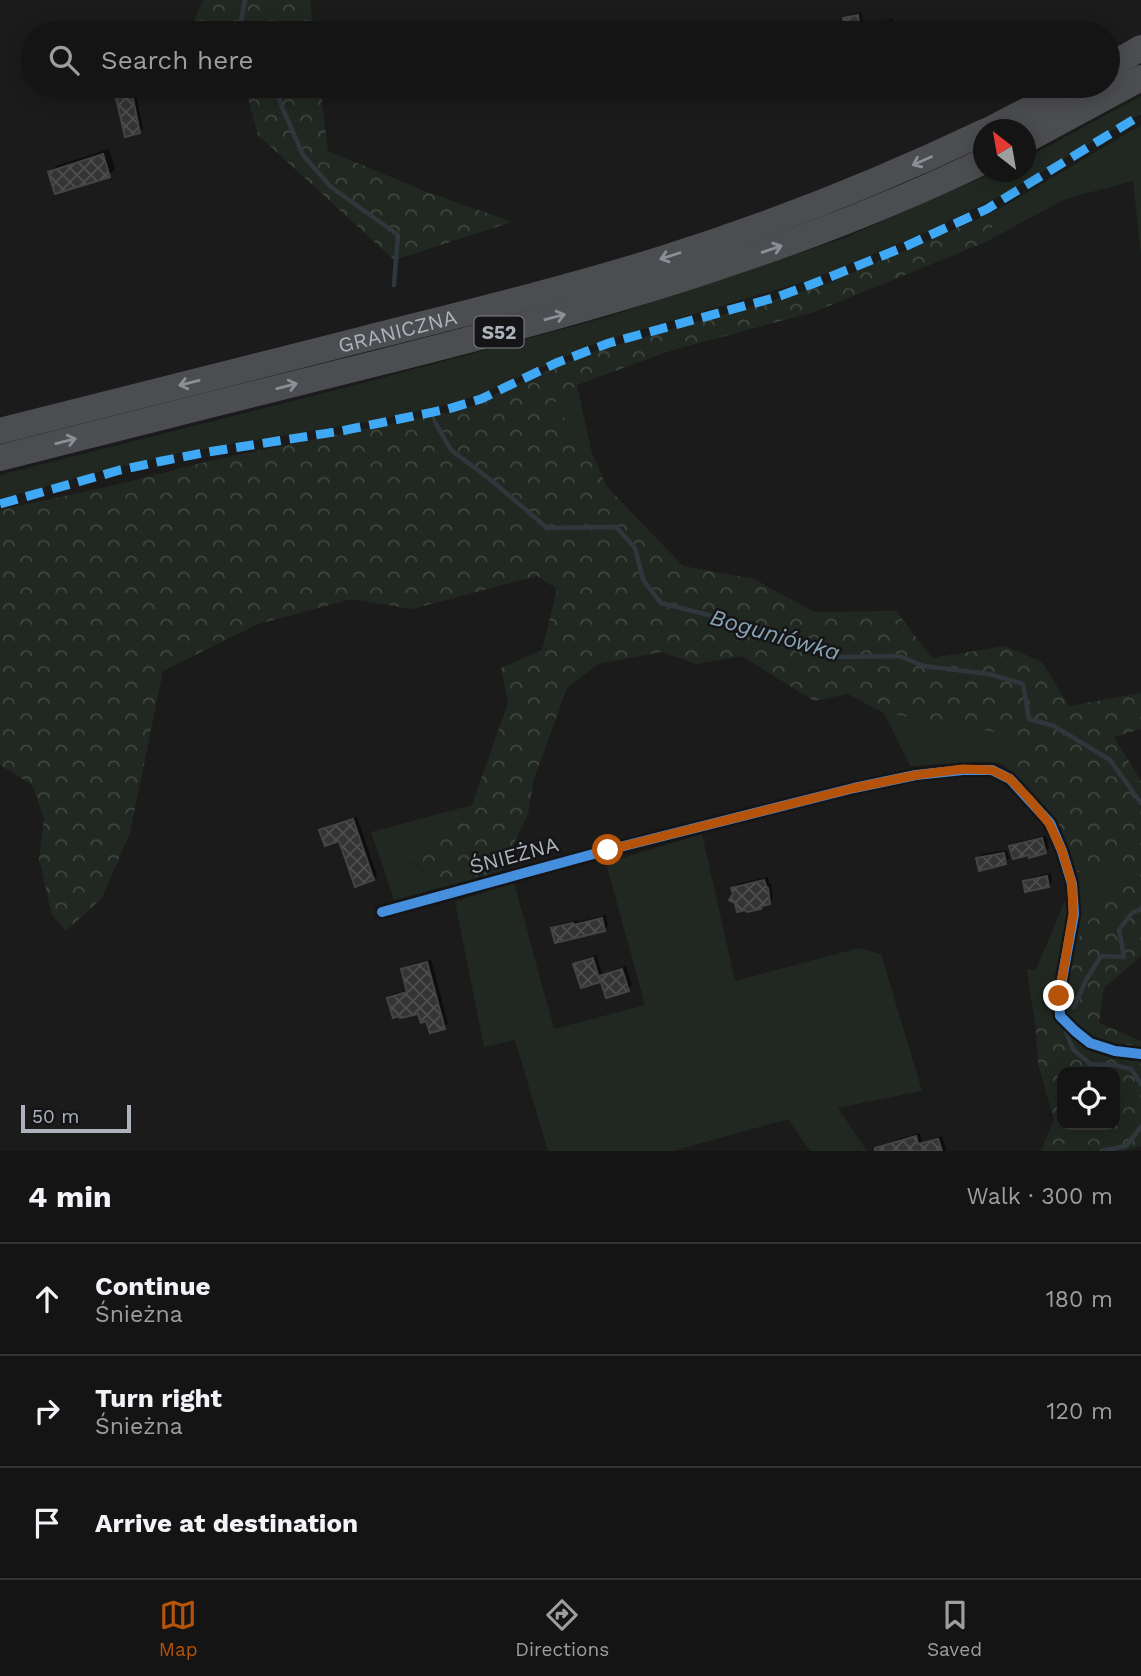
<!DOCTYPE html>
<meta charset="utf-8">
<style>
:root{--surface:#141414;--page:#212122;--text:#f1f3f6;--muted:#9d9ea0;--line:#333334;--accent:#b45309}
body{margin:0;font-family:"Work Sans",sans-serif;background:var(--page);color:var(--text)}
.controls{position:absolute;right:21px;bottom:21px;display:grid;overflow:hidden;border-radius:14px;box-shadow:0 4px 18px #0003}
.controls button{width:63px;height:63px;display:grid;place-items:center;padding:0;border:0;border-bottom:2px solid var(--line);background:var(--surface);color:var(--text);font:35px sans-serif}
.compass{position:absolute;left:973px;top:119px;width:63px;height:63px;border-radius:50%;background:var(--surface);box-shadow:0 4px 18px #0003;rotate:329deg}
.scale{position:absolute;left:21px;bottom:18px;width:110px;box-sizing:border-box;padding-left:7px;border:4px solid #adb2bb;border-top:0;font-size:19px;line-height:24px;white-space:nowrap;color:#adb2bb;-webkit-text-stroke:5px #151517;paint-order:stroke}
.stop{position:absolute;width:21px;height:21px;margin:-16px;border:5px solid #b45309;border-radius:50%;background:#fff}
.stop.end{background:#b45309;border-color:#fff;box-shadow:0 2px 7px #0008}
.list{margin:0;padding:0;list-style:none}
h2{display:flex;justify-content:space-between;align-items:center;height:91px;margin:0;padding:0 28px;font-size:30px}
h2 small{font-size:23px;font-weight:400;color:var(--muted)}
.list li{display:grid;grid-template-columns:46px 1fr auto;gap:21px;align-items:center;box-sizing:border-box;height:112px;padding:0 28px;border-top:2px solid var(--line)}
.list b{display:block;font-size:26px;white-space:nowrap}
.list p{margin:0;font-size:23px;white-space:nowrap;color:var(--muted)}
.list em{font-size:23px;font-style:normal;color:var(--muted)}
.icon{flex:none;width:38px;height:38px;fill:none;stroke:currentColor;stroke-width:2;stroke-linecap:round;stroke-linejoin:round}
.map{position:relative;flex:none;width:1141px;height:1151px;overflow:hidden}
.search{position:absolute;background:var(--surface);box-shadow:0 4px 18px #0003;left:21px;right:21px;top:21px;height:77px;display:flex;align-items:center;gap:18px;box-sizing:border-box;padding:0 24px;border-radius:38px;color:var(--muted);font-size:26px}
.sheet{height:427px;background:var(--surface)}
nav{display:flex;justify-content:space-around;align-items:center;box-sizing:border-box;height:98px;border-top:2px solid var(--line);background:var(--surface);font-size:19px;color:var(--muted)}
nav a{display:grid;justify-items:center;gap:4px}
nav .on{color:var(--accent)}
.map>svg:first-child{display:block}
.green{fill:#212821}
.forest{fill:url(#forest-crowns);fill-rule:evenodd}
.shadow{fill:#0007}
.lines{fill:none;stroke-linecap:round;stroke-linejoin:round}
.stream{stroke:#2e373c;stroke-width:4.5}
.building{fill:url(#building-cross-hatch);stroke:#434447;stroke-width:2}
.street{stroke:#4f5054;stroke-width:14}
.highway{stroke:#4c4d50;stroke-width:26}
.quiet{stroke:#3fa9f5;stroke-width:9;stroke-dasharray:18 9;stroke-linecap:butt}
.cycleway-casing{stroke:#151517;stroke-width:15}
.cycleway{stroke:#468fdf;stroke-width:10}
.oneway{stroke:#8b8f96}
.route{stroke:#b45309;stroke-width:9}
.labels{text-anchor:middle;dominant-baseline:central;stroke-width:5;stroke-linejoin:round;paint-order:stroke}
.shield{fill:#151517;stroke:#7f838a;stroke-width:2}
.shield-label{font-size:19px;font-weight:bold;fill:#adb2bb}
.street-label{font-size:21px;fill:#adb2bb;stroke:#151517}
.water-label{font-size:23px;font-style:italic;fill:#86a2b3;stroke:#151517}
</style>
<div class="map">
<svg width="1141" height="1151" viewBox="0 0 1141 1151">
<defs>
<pattern id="forest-crowns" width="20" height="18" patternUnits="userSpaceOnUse" patternTransform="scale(1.75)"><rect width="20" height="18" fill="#212821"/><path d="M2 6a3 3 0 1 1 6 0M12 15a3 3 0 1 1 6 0" fill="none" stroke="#3f453f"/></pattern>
<pattern id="building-cross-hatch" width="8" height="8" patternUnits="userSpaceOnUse" patternTransform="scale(1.75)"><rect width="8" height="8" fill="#343435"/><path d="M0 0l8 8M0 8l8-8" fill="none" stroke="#4f4f50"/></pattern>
</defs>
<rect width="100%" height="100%" fill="#1b1b1b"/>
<!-- green -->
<g class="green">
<polygon points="1141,96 1141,114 1004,194 926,232 816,278 596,343 479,395 437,407 383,419 179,453 94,473 0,499 0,475 371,381 611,316 842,239 995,172 1026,172 1026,158"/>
<polygon points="1141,125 1141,256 1133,181 1065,199 986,242 1001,208"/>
<polygon points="577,385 592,453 552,404"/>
<polygon points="884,713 1046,741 1003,764 981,762 910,766"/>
<polygon points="472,805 470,811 410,862 452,885 394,900 371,832"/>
<polygon points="702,834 735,981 859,948 881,954 922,1091 838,1108 867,1151 810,1151 788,1119 673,1151 548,1151 515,1040 484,1047 455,902 514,882 554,1029 645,1005 606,863"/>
<polygon points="1117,868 1120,885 1084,926 1036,1031 1027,970 1036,969 1077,872"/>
</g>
<!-- forest -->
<g class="forest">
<polygon points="203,0 310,0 314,33 201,33 193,23"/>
<polygon points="245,86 320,86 328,151 422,190 512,222 394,260 258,135"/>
<path d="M1001 208 986 242 814 312 670 351 577 385 553 404 592 453 607 487 683 566 754 579 814 612 896 611 932 658 1005 646 1042 662 1069 706 1141 693V729L1114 737 1141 781V956L1104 988 1099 1023 1141 1041V1146L1124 1151H1041L1054 1120 1038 1064 1036 1031 1084 926 1120 884 1116 868 1077 872 1060 829 1003 764 1045 741 884 713 848 694 814 701 742 656 696 664 662 652 598 664 567 688 534 779 528 814 499 875 452 885 410 861 470 810 508 703 501 668 542 650 557 589 537 576 412 609 352 599 258 624 163 671 130 833 102 898 66 931 52 915 39 859 44 818 32 785 0 765V510L124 483 209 461 467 408 516 384 595 351 819 287 972 222ZM1062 1072H1115V1125H1062Z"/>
</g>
<!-- shadow -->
<g class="shadow">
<polygon points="861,12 864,26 893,19 894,24 897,24 899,33 848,33 845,19 849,15"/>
<polygon points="134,86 143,128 140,132 117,93 121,89"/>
<polygon points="109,149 115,169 109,175 50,173 56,166"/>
<polygon points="357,817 377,875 373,879 340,838 321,831 325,827"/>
<polygon points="1046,835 1049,848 1046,852 1030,853 1011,847 1015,843"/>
<polygon points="1007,850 1009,858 1005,862 978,858 982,854"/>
<polygon points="1051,873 1052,882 1049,886 1025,882 1029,878"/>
<polygon points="768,877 769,883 771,884 773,899 769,902 735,895 733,888 737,884"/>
<polygon points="606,915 608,925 605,929 553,929 557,925 577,920 577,922"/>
<polygon points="596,955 603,975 605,973 626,966 632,985 628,989 607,996 602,978 599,981 575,965 579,961"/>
<polygon points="431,959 448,1023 444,1027 427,1019 419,1011 389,998 393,994 409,990 403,970 407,966"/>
<polygon points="920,1133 923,1145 911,1151 896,1151 894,1143 897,1139"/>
<polygon points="942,1136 947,1151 931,1151 929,1143 932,1139"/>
</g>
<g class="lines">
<!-- stream -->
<g class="stream">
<polyline points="245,33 240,26 245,0"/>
<polyline points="275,86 282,107 303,155 331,187 398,235 394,285"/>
<polyline points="435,422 451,450 491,480 547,528 616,527 635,548 643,580 661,603 792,636 837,657 899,656 924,666 989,674 1023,684 1029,719 1054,726 1110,760 1141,803"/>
<polyline points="1074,1007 1086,980 1101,956 1124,957 1119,930 1132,913 1141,909"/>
<polyline points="1066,1032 1073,1049 1090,1064 1114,1065 1131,1069 1141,1084"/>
<polyline points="1101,1151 1126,1146 1141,1127"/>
</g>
</g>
<!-- building -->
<g class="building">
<polygon points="858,15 861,33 846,33 843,18"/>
<polygon points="131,89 140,133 125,137 115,93"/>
<polygon points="103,154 110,177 55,194 48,172"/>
<polygon points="353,819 374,880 355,887 339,841 325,846 319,830"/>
<polygon points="1042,838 1046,853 1029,858 1029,855 1013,859 1009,846"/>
<polygon points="1004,853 1006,864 979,871 976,858"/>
<polygon points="1047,876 1049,887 1025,892 1023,881"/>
<polygon points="764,880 766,886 768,888 770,904 762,906 761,909 747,912 745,910 737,912 735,903 729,900 733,894 731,888"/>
<polygon points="602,918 605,931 555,943 551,928 573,923 574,925"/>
<polygon points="593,958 600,982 581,988 573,964"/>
<polygon points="427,962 445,1029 430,1033 426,1021 421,1023 418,1014 400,1018 399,1016 393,1018 387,998 407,992 401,969"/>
<polygon points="622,969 629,991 606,998 599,976"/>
<polygon points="916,1136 918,1144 938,1139 942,1151 875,1151 875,1148"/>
</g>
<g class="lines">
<!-- street -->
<polyline class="street" points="382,912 608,850 854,788 916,775 963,770 992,770 1010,779 1050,823 1062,851 1072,884 1074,914 1059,996 1060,1016 1075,1031 1090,1043 1115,1051 1141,1054"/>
<!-- highway -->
<g class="highway">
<polyline points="1108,67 1141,48"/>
<polyline points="989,130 1074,86"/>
<polyline points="1026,140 1141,78"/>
<path id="s1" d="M0 431C121 400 242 369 364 339 462 314 562 290 659 260 771 225 879 182 984 132"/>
<path d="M0 458C125 426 249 395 374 364 582 312 790 255 984 161"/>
</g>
<!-- quiet -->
<polyline class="quiet" points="0,504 120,470 162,461 208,452 341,431 448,409 481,399 556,363 609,343 777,297 815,283 904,247 987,209 1141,115"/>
<defs>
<polyline id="cycleway" points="382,912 608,850 854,788 916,775 963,770 992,770 1010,779 1050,823 1062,851 1072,884 1074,914 1059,996 1060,1016 1075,1031 1090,1043 1115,1051 1141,1054"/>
</defs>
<!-- cycleway casing -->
<use href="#cycleway" class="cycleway-casing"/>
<!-- cycleway -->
<use href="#cycleway" class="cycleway"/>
</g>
<!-- one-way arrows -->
<defs><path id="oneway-shaft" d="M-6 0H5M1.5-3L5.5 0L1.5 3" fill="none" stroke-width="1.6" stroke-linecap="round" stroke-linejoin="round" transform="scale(1.75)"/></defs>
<g class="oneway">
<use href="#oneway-shaft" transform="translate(922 161) rotate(156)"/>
<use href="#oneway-shaft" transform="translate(772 249) rotate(-19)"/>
<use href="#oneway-shaft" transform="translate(670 256) rotate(162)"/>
<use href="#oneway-shaft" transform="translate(555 317) rotate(-15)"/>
<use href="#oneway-shaft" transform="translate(189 383) rotate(166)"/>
<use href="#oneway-shaft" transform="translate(287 386) rotate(-14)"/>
<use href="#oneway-shaft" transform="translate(66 441) rotate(-14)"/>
</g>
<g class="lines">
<!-- route -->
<polyline class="route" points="608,850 854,788 916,775 963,769 992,770 1010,779 1029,799 1049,823 1062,851 1072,884 1073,914 1059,996"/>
</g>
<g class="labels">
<!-- shield labels -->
<rect class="shield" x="474.5" y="316.5" width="49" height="31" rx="5"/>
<g class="shield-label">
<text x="499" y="332">S52</text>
</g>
<!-- street labels -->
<g class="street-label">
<text stroke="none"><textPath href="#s1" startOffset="410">GRANICZNA</textPath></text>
<text transform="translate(514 855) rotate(-15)">ŚNIEŻNA</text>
</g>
<!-- water labels -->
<g class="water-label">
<text transform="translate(775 635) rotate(16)">Boguniówka</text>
</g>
</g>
</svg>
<div class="controls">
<button><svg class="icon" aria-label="locate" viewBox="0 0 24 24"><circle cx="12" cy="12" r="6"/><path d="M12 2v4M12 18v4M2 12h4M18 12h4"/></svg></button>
</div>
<svg class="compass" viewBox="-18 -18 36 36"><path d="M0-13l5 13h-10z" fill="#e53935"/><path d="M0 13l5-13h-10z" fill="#9d9ea0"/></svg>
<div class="scale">50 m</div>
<div class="stop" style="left:608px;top:850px"></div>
<div class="stop end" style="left:1059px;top:996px"></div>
<div class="search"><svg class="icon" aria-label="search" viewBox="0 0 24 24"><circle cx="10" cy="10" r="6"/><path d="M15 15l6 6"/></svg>Search here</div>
</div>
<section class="sheet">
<h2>4 min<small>Walk · 300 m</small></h2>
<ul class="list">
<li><svg class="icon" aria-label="ahead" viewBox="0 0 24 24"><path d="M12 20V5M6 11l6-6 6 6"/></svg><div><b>Continue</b><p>Śnieżna</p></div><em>180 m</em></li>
<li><svg class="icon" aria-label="right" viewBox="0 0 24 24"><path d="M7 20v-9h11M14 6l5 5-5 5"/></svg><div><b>Turn right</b><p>Śnieżna</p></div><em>120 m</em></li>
<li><svg class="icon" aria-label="arrive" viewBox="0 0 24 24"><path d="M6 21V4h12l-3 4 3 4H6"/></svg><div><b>Arrive at destination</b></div></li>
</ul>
</section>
<nav>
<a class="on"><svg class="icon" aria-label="map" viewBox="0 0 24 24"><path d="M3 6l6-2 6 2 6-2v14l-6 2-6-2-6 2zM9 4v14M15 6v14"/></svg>Map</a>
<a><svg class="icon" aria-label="directions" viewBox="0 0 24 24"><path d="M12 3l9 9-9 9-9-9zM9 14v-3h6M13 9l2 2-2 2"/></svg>Directions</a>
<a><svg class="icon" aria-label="saved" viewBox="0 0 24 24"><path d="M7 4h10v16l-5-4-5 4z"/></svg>Saved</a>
</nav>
